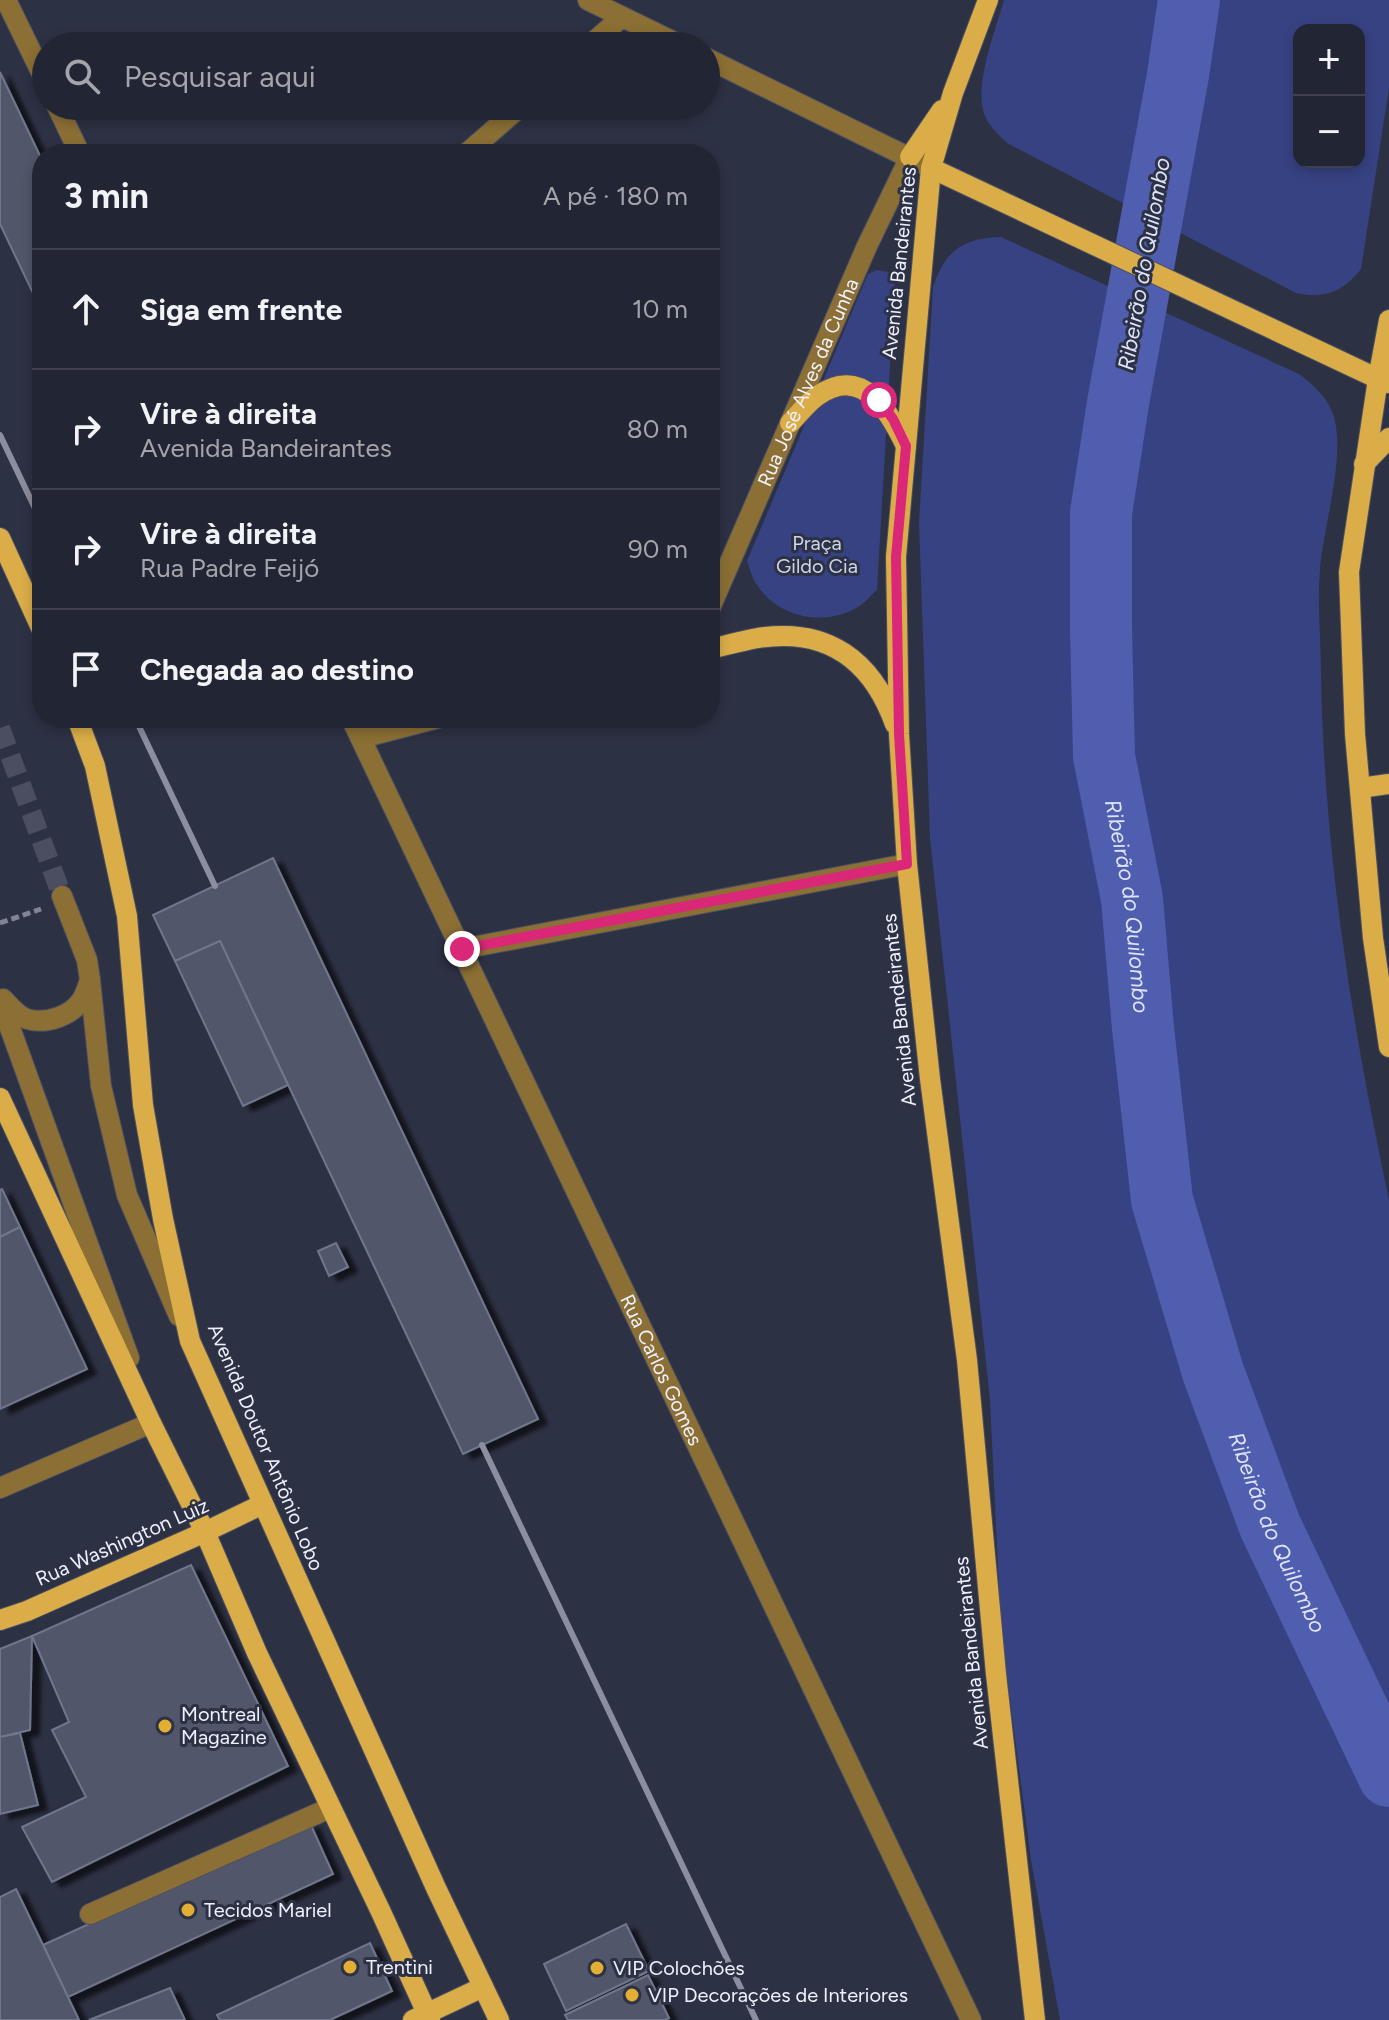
<!DOCTYPE html>
<html lang="pt">
<meta charset="utf-8">
<style>
:root{--surface:#222533;--page:#2e313f;--text:#f1f3f6;--muted:#a2a5ac;--line:#3f424e}
body{margin:0;font-family:Figtree,sans-serif;background:var(--page);color:var(--text)}
.controls{position:absolute;right:24px;top:24px;display:grid;overflow:hidden;border-radius:16px;box-shadow:0 4px 12px #0003}
.controls button{width:72px;height:72px;display:grid;place-items:center;padding:0;border:0;border-bottom:2px solid var(--line);background:var(--surface);color:var(--text);font:40px sans-serif}
.stop{position:absolute;width:24px;height:24px;margin:-18px;border:6px solid #db2777;border-radius:50%;background:#fff}
.stop.end{background:#db2777;border-color:#fff;box-shadow:0 2px 8px #0008}
.list{margin:0;padding:0;list-style:none}
h2{display:flex;justify-content:space-between;align-items:center;height:104px;margin:0;padding:0 32px;font-size:34px}
h2 small{font-size:26px;font-weight:400;color:var(--muted)}
.list li{display:grid;grid-template-columns:52px 1fr auto;gap:24px;align-items:center;box-sizing:border-box;height:120px;padding:0 32px;border-top:2px solid var(--line)}
.list b{display:block;font-size:30px;white-space:nowrap}
.list p{margin:0;font-size:26px;white-space:nowrap;color:var(--muted)}
.list em{font-size:26px;font-style:normal;color:var(--muted)}
.icon{flex:none;width:44px;height:44px;fill:none;stroke:currentColor;stroke-width:2;stroke-linecap:round;stroke-linejoin:round}
.map{position:relative;flex:none;width:1389px;height:2020px;overflow:hidden}
.search{position:absolute;background:var(--surface);box-shadow:0 4px 12px #0003;left:32px;top:32px;width:688px;height:88px;display:flex;align-items:center;gap:20px;box-sizing:border-box;padding:0 28px;border-radius:44px;color:var(--muted);font-size:30px}
.panel{position:absolute;background:var(--surface);box-shadow:0 4px 12px #0003;left:32px;top:144px;width:688px;height:584px;border-radius:32px}
.map>svg:first-child{display:block}
.green{fill:#374282;fill-rule:evenodd}
.lines{fill:none;stroke-linecap:round;stroke-linejoin:round}
.river{stroke:#4f5eae;stroke-width:62}
.building{fill:#51566a;stroke:#70768b;stroke-width:2;filter:url(#shadow)}
.minor-tunnel{stroke:#4a4e60;stroke-width:20;stroke-dasharray:20 10;stroke-linecap:butt}
.minor-casing{stroke:#4c5062;stroke-width:22}
.major-casing{stroke:#4c5062;stroke-width:22}
.path{stroke:#818494;stroke-width:5;stroke-dasharray:8 4;stroke-linecap:butt}
.minor{stroke:#8b6f34;stroke-width:20}
.major{stroke:#dbad48;stroke-width:20}
.rail{stroke:#8b8e9e;stroke-width:6}
.route{stroke:#db2777;stroke-width:10}
.poi-dot{fill:#e2ae34;stroke:#2d3144;stroke-width:3}
.labels{text-anchor:middle;dominant-baseline:central;stroke-width:6;stroke-linejoin:round;paint-order:stroke}
.street-label{font-size:20px;fill:#eef1fd;stroke:#2d3144}
.park-label{font-size:20px;fill:#ced5eb;stroke:#2d3144}
.poi-label{font-size:20px;fill:#eef1fd;stroke:#2d3144;text-anchor:start}
.water-label{font-size:22px;font-style:italic;fill:#dde3fa;stroke:#2d3144}
</style>
<div class="map">
<svg width="1389" height="2020" viewBox="0 0 1389 2020">
<defs>
<filter id="shadow"><feDropShadow dx="9" dy="5" stdDeviation="2" flood-color="#0009"/></filter>
</defs>
<rect width="100%" height="100%" fill="#2d3144"/>
<!-- green -->
<g class="green">
<path d="M1004 0H1389V88L1361 269C1343 292 1325 299 1296 293L1007 143C998 134 988 126 984 113 974 84 996 29 1004 0ZM1299 30H1359V162H1299Z"/>
<path d="M1001 237 1299 374C1312 384 1324 394 1331 409 1349 448 1323 526 1320 570 1317 604 1321 639 1321 673 1324 852 1352 1026 1389 1200V2020H1060L1031 1860 1001 1631 990 1400 930 838 919 522 933 288C944 251 963 238 1001 237Z"/>
<path d="M877 270 888 272 895 279 877 590C871 595 865 603 858 607 824 627 779 618 757 585 752 578 750 569 747 561L868 274Z"/>
</g>
<g class="lines">
<!-- river -->
<path class="river" id="s1" d="M1189 0 1178 75 1118 403 1101 513V630L1104 756 1132 899 1143 1028 1162 1200 1213 1372 1270 1526 1389 1776"/>
</g>
<!-- building -->
<g class="building">
<polygon points="0,72 42,160 42,312 0,224"/>
<polygon points="273,858 538,1419 463,1454 220,941 175,961 153,915"/>
<polygon points="220,941 288,1085 243,1106 175,961"/>
<polygon points="2,1189 20,1227 0,1237 0,1190"/>
<polygon points="20,1227 87,1369 0,1409 0,1237"/>
<polygon points="336,1243 348,1267 329,1276 318,1251"/>
<polygon points="191,1565 288,1766 52,1882 22,1827 86,1797 52,1730 69,1722 32,1636"/>
<polygon points="32,1636 30,1730 0,1737 0,1649"/>
<polygon points="20,1733 38,1805 0,1814 0,1737"/>
<polygon points="310,1823 333,1874 68,1997 43,1945"/>
<polygon points="16,1889 43,1945 79,2020 0,2020 0,1897"/>
<polygon points="626,1924 649,1971 566,2011 544,1964"/>
<polygon points="370,1943 392,1991 330,2020 220,2020 217,2015"/>
<polygon points="648,1975 669,2018 665,2020 568,2020 565,2015"/>
<polygon points="170,1988 185,2020 89,2020"/>
</g>
<g class="lines">
<!-- minor-tunnel -->
<polyline class="minor-tunnel" points="0,728 62,896"/>
<defs>
<g id="minor">
<polyline points="6,0 46,82"/>
<polyline points="588,0 682,46"/>
<polyline points="589,46 622,17"/>
<polyline points="706,58 920,163"/>
<polyline points="57,106 80,154"/>
<polyline points="466,154 521,106"/>
<path id="s2" d="M710 608 867 246 910 157"/>
<path id="s3" d="M351 718 971 2020"/>
<polyline points="361,738 438,718"/>
<polyline points="62,896 87,960 90,980 101,1086 127,1195 179,1316"/>
<polyline points="462,949 907,864"/>
<path d="M3 999C10 1006 17 1016 27 1019 47 1025 73 1015 83 998 86 992 88 986 90 980"/>
<polyline points="0,1000 129,1358"/>
<polyline points="0,1488 151,1423"/>
<polyline points="90,1914 330,1808"/>
</g>
<g id="major">
<polyline points="988,0 953,93 931,168 896,557 899,734 907,864 930,1079 967,1360 996,1674 1035,2020"/>
<polyline points="910,157 942,110"/>
<polyline points="931,168 1387,383"/>
<polyline points="1389,320 1378,379 1349,572 1355,734 1373,938 1389,1047"/>
<path d="M790 423C799 414 807 403 817 396 863 364 889 411 906 446"/>
<polyline points="1364,464 1389,438"/>
<polyline points="0,538 42,630"/>
<path d="M710 649C726 645 742 641 758 638 827 627 872 660 895 724"/>
<polyline points="77,718 95,766 127,916 143,1105 163,1219 190,1341 436,1888 499,2020"/>
<polyline points="1360,788 1389,784"/>
<polyline points="0,1098 151,1423 205,1532 257,1653 381,1912 430,2020"/>
<polyline points="0,1620 27,1611 205,1532 263,1504"/>
<polyline points="413,2020 483,1987"/>
</g>
</defs>
<!-- minor casing -->
<use href="#minor" class="minor-casing"/>
<!-- major casing -->
<use href="#major" class="major-casing"/>
<!-- path -->
<polyline class="path" points="0,923 41,909"/>
<!-- minor -->
<use href="#minor" class="minor"/>
<!-- major -->
<use href="#major" class="major"/>
<!-- rail -->
<g class="rail">
<polyline points="0,435 42,523"/>
<polyline points="135,718 215,886"/>
<polyline points="482,1445 756,2020"/>
</g>
</g>
<g class="lines">
<!-- route -->
<polyline class="route" points="462,949 907,864 899,734 896,557 906,446 893,419 879,400"/>
</g>
<!-- markers -->
<g class="poi-dot">
<circle cx="165" cy="1726" r="8"/>
<circle cx="188" cy="1910" r="8"/>
<circle cx="350" cy="1967" r="8"/>
<circle cx="597" cy="1968" r="8"/>
<circle cx="632" cy="1995" r="8"/>
</g>
<g class="labels">
<!-- street labels -->
<g class="street-label">
<text transform="translate(899 263) rotate(-84)">Avenida Bandeirantes</text>
<text stroke="none"><textPath href="#s2" startOffset="246">Rua José Alves da Cunha</textPath></text>
<text transform="translate(899 1010) rotate(-96)">Avenida Bandeirantes</text>
<text stroke="none"><textPath href="#s3" startOffset="722">Rua Carlos Gomes</textPath></text>
<text transform="translate(266 1447) rotate(67)">Avenida Doutor Antônio Lobo</text>
<text transform="translate(122 1542) rotate(-24)">Rua Washington Luiz</text>
<text transform="translate(971 1653) rotate(-96)">Avenida Bandeirantes</text>
</g>
<!-- park labels -->
<g class="park-label">
<text x="817" y="543">Praça<tspan x="817" dy="23">Gildo Cia</tspan></text>
</g>
<!-- poi labels -->
<g class="poi-label">
<text x="181" y="1714">Montreal<tspan x="181" dy="23">Magazine</tspan></text>
<text x="204" y="1910">Tecidos Mariel</text>
<text x="366" y="1967">Trentini</text>
<text x="613" y="1968">VIP Colochões</text>
<text x="648" y="1995">VIP Decorações de Interiores</text>
</g>
<!-- water labels -->
<g class="water-label">
<text transform="translate(1144 264) rotate(-80)">Ribeirão do Quilombo</text>
<text stroke="none"><textPath href="#s1" startOffset="916">Ribeirão do Quilombo</textPath></text>
<text stroke="none"><textPath href="#s1" startOffset="1564">Ribeirão do Quilombo</textPath></text>
</g>
</g>
</svg>
<div class="controls">
<button>+</button>
<button>−</button>
</div>
<div class="stop" style="left:879px;top:400px"></div>
<div class="stop end" style="left:462px;top:949px"></div>
<div class="search"><svg class="icon" aria-label="search" viewBox="0 0 24 24"><circle cx="10" cy="10" r="6"/><path d="M15 15l6 6"/></svg>Pesquisar aqui</div>
<section class="panel">
<h2>3 min<small>A pé · 180 m</small></h2>
<ul class="list">
<li><svg class="icon" aria-label="ahead" viewBox="0 0 24 24"><path d="M12 20V5M6 11l6-6 6 6"/></svg><div><b>Siga em frente</b></div><em>10 m</em></li>
<li><svg class="icon" aria-label="right" viewBox="0 0 24 24"><path d="M7 20v-9h11M14 6l5 5-5 5"/></svg><div><b>Vire à direita</b><p>Avenida Bandeirantes</p></div><em>80 m</em></li>
<li><svg class="icon" aria-label="right" viewBox="0 0 24 24"><path d="M7 20v-9h11M14 6l5 5-5 5"/></svg><div><b>Vire à direita</b><p>Rua Padre Feijó</p></div><em>90 m</em></li>
<li><svg class="icon" aria-label="arrive" viewBox="0 0 24 24"><path d="M6 21V4h12l-3 4 3 4H6"/></svg><div><b>Chegada ao destino</b></div></li>
</ul>
</section>
</div>
